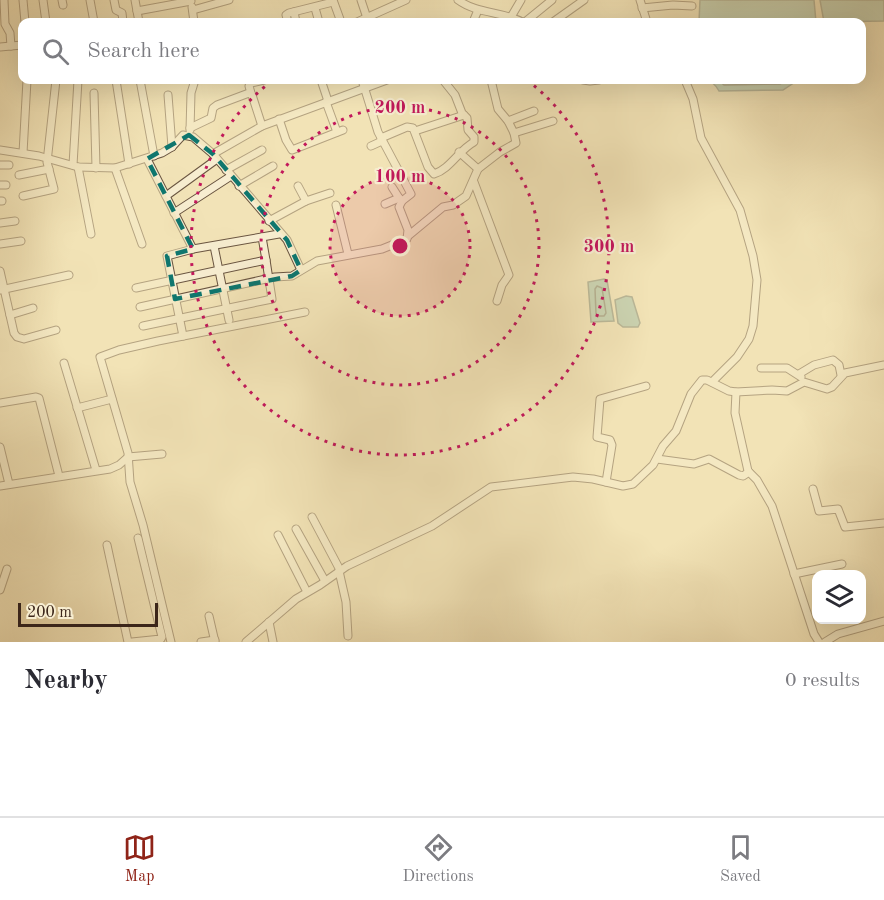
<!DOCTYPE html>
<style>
:root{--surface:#fff;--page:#f7f7f7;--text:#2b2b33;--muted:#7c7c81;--line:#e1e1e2;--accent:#8f2418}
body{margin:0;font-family:"Old Standard TT",serif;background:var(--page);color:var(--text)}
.controls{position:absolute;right:18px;bottom:18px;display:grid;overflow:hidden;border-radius:12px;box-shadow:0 6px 24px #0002}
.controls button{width:54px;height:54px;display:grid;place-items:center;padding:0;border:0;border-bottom:2px solid var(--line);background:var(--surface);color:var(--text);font:30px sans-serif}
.scale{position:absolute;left:18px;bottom:15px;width:140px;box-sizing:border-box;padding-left:6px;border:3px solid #3c261a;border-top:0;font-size:16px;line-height:21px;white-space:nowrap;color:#3c261a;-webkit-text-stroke:4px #f7edd0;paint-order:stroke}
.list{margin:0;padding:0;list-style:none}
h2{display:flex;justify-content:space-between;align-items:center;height:78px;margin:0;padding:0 24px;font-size:26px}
h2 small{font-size:20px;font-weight:400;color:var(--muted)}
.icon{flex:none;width:33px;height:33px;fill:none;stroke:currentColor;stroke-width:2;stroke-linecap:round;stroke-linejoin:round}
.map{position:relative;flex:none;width:884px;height:642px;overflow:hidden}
.search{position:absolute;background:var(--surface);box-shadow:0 6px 24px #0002;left:18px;right:18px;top:18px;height:66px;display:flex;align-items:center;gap:15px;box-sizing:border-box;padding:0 21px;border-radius:12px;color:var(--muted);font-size:22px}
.sheet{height:174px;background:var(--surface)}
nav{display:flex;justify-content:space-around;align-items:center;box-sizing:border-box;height:84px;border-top:2px solid var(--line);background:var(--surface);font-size:16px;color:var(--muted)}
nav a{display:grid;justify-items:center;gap:3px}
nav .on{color:var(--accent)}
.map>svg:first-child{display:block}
.water{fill:#9cbeab;stroke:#768171;stroke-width:1.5}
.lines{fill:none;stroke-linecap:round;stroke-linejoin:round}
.shore{stroke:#6c7262;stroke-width:1.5}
.minor-casing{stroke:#6a5541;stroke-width:9}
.minor{stroke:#f7edd0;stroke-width:7}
.marked{fill:none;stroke:#0f766e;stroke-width:4.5;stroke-dasharray:12 8;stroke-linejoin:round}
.ring{fill:none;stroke:#c2185b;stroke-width:3;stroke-dasharray:3 6}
.centre{fill:#c2185b;stroke:#f7edd0;stroke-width:3}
.ring-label{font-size:18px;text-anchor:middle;font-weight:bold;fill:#c2185b;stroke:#f7edd0;stroke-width:4.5;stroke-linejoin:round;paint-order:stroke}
</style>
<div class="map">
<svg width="884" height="642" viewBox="0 0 884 642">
<rect width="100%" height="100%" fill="#f2e3b7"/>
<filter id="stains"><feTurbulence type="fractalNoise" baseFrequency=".00333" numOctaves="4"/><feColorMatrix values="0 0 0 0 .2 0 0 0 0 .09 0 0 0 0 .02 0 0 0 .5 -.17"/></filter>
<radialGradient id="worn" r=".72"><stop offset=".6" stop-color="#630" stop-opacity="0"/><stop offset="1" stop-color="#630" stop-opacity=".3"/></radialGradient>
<!-- water -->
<g class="water">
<polygon points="700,0 814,0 816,22 699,22"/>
<polygon points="820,0 884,0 884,21 824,22"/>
<path d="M703 80H798L783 90 719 91C715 84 712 81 703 80Z"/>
<polygon points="604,279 607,280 614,321 591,322 588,282"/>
<polygon points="626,296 632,297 640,323 638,327 623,327 618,323 615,300"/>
</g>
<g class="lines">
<!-- shore -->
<g class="shore">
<polyline points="718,80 724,85 780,84 787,80"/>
<polygon points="597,286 602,288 606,313 604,316 599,316 596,314 595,289"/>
</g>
<defs>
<g id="minor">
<polyline points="4,0 5,24 10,33 11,46"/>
<polyline points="23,0 25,22"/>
<polyline points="43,0 46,22"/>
<polyline points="62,0 63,5"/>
<polyline points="90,0 94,22"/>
<polyline points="114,0 116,10 122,13 123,22"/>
<polyline points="135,0 139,22"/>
<polyline points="333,0 341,22"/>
<polyline points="361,0 367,18"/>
<path d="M458 0C477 14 502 11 522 22"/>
<polyline points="640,0 647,22"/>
<polyline points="192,7 194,22"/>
<polyline points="315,8 319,22"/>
<polyline points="642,8 673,5 692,6"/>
<polyline points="193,10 229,0"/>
<polyline points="137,11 191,1"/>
<polyline points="294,12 296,22"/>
<polyline points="511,17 521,0"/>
<polyline points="288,22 286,15 289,13 333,2"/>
<polyline points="357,22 406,0"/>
<polyline points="473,22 478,10"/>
<polyline points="525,22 552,0"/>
<polyline points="553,22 584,0"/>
<polyline points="0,47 22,45"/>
<polyline points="116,80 129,164"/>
<polyline points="140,80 154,156"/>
<polyline points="321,80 328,101"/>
<polyline points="491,80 498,109 508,121 514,133 553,121"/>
<polyline points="583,80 590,81 599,80"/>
<polyline points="685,80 693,99 701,138 740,210 753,256 757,280 753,326 749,339 737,357 712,382"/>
<polyline points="94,93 96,168"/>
<polyline points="251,93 249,86 251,83 264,80"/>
<polyline points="168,95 172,147"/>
<polyline points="326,102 337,132"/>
<polyline points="279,119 286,140 292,150 343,130"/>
<polyline points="508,121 534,111"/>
<polyline points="190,128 211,118 213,108 217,105 249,93 252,95 262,126"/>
<polyline points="190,130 191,93 195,80"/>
<polyline points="415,131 464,115"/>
<path d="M381 138 407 127 413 128 428 167 434 174C450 169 459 150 474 142V137L468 130 467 118 462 113 455 95 443 80"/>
<polyline points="371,146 382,141"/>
<polyline points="0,150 39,156 78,167 115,168 162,153 172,147 183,135 193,137 213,154 287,240 301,270"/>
<polyline points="459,152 478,169"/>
<polyline points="23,153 27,80"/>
<polyline points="213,154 262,126 387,80"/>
<polyline points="147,159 193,249"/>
<polyline points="0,165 9,165"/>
<polyline points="73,165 78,80"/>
<polyline points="78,167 91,234"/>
<polyline points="115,168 142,244"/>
<polyline points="226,170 262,150"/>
<polyline points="19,175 49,169"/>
<polyline points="474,182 509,275 502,285 497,301"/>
<polyline points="0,185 6,185"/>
<polyline points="239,186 273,166"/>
<polyline points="298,186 306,201"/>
<polyline points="392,187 399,198"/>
<polyline points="23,196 54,189 47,162 56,80"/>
<polyline points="166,196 217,159"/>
<polyline points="0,201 2,201"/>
<polyline points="385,204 399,198 402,201"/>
<polyline points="336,205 348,254"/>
<polyline points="174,213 231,176"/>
<polyline points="269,221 306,201 330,193"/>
<polyline points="0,223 15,221"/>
<polyline points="408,236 443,207 453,205 466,196 478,169 500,152 516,143 514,133"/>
<polyline points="0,244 21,241"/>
<polyline points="214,246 229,320"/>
<polyline points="0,271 14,333 17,337 24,339 56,330"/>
<polyline points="136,288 266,260 262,237"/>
<polyline points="0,290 69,275"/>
<polyline points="140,307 275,277 292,276 317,261 382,249 407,239 408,230 399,207 402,201 411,194 378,132 362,80"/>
<polyline points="10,315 33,308"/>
<polyline points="143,326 272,299 266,260"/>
<polyline points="183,336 167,256 193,249 279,234"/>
<polyline points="64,363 96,470"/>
<polyline points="761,368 787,368 801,377"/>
<polyline points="799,374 814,365 833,360 839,365 841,375"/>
<polyline points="736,392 735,413 748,471 757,480 772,506 814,634 819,642"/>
<polyline points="0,403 36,397 39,398 59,476"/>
<polyline points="77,408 112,399"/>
<polyline points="0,447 9,484"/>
<polyline points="657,459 694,464 709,459 739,475 743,476 749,472"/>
<polyline points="606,482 612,445 610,440 597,437 600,399 646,386"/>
<polyline points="0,486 110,469 119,465 128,457 162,454"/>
<polyline points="813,489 819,511 838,509 845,527 884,523"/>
<polyline points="312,517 340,570"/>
<polyline points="296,529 325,581"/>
<polyline points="278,535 307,592"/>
<polyline points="107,545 128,642"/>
<polyline points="339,571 346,602 348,636"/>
<polyline points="794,574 842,564"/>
<polyline points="0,590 7,569"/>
<polyline points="209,616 215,642"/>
<polyline points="269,622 273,642"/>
<polyline points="132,642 161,639 162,637 138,538"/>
<polyline points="171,642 143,525 130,482 128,453 100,357 119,350 158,341 305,312"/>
<polyline points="201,642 215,640"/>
<polyline points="246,642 296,599 320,585 347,566 432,526 491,487 573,477 593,479 623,486 633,484 653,465 663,446 676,431 691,394 702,380 707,380 729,391 736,392 772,390 787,391 804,382 827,389 832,387 845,373 884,365"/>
<polyline points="825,642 838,634 884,621"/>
</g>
</defs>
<!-- minor casing -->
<use href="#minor" class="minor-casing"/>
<!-- minor -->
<use href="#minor" class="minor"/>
</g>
<!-- marked area -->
<path d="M0 0H884V642H0ZM189 135 213 154 287 240 301 270 292 276 175 299 167 256 193 249 147 159Z" fill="#f2e3b7" fill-opacity=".55" fill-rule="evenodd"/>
<path class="marked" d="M189 135 213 154 287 240 301 270 292 276 175 299 167 256 193 249 147 159Z"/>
<!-- distance rings -->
<circle cx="400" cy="246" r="70" fill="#c2185b" fill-opacity=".12"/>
<g class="ring">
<circle cx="400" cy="246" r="70"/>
<circle cx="400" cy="246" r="139"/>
<path d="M527 80A209 209 0 1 1 273 80"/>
</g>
<circle cx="400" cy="246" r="9" class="centre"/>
<g class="ring-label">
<text x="400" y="113">200 m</text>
<text x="400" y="182">100 m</text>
<text x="609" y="252">300 m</text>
</g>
<rect width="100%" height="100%" filter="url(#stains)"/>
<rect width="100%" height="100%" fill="url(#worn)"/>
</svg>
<div class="controls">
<button><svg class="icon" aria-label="layers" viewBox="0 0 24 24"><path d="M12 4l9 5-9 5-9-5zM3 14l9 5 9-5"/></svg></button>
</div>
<div class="scale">200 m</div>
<div class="search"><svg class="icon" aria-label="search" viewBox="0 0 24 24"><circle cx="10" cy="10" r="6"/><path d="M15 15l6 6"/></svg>Search here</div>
</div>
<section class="sheet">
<h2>Nearby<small>0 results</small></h2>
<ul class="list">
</ul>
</section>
<nav>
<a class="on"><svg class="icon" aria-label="map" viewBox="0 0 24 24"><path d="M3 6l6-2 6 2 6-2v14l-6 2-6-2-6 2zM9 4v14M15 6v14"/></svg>Map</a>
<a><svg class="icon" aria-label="directions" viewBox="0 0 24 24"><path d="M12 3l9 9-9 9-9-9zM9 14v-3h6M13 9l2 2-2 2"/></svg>Directions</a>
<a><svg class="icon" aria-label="saved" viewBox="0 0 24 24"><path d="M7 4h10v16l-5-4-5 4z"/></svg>Saved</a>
</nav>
